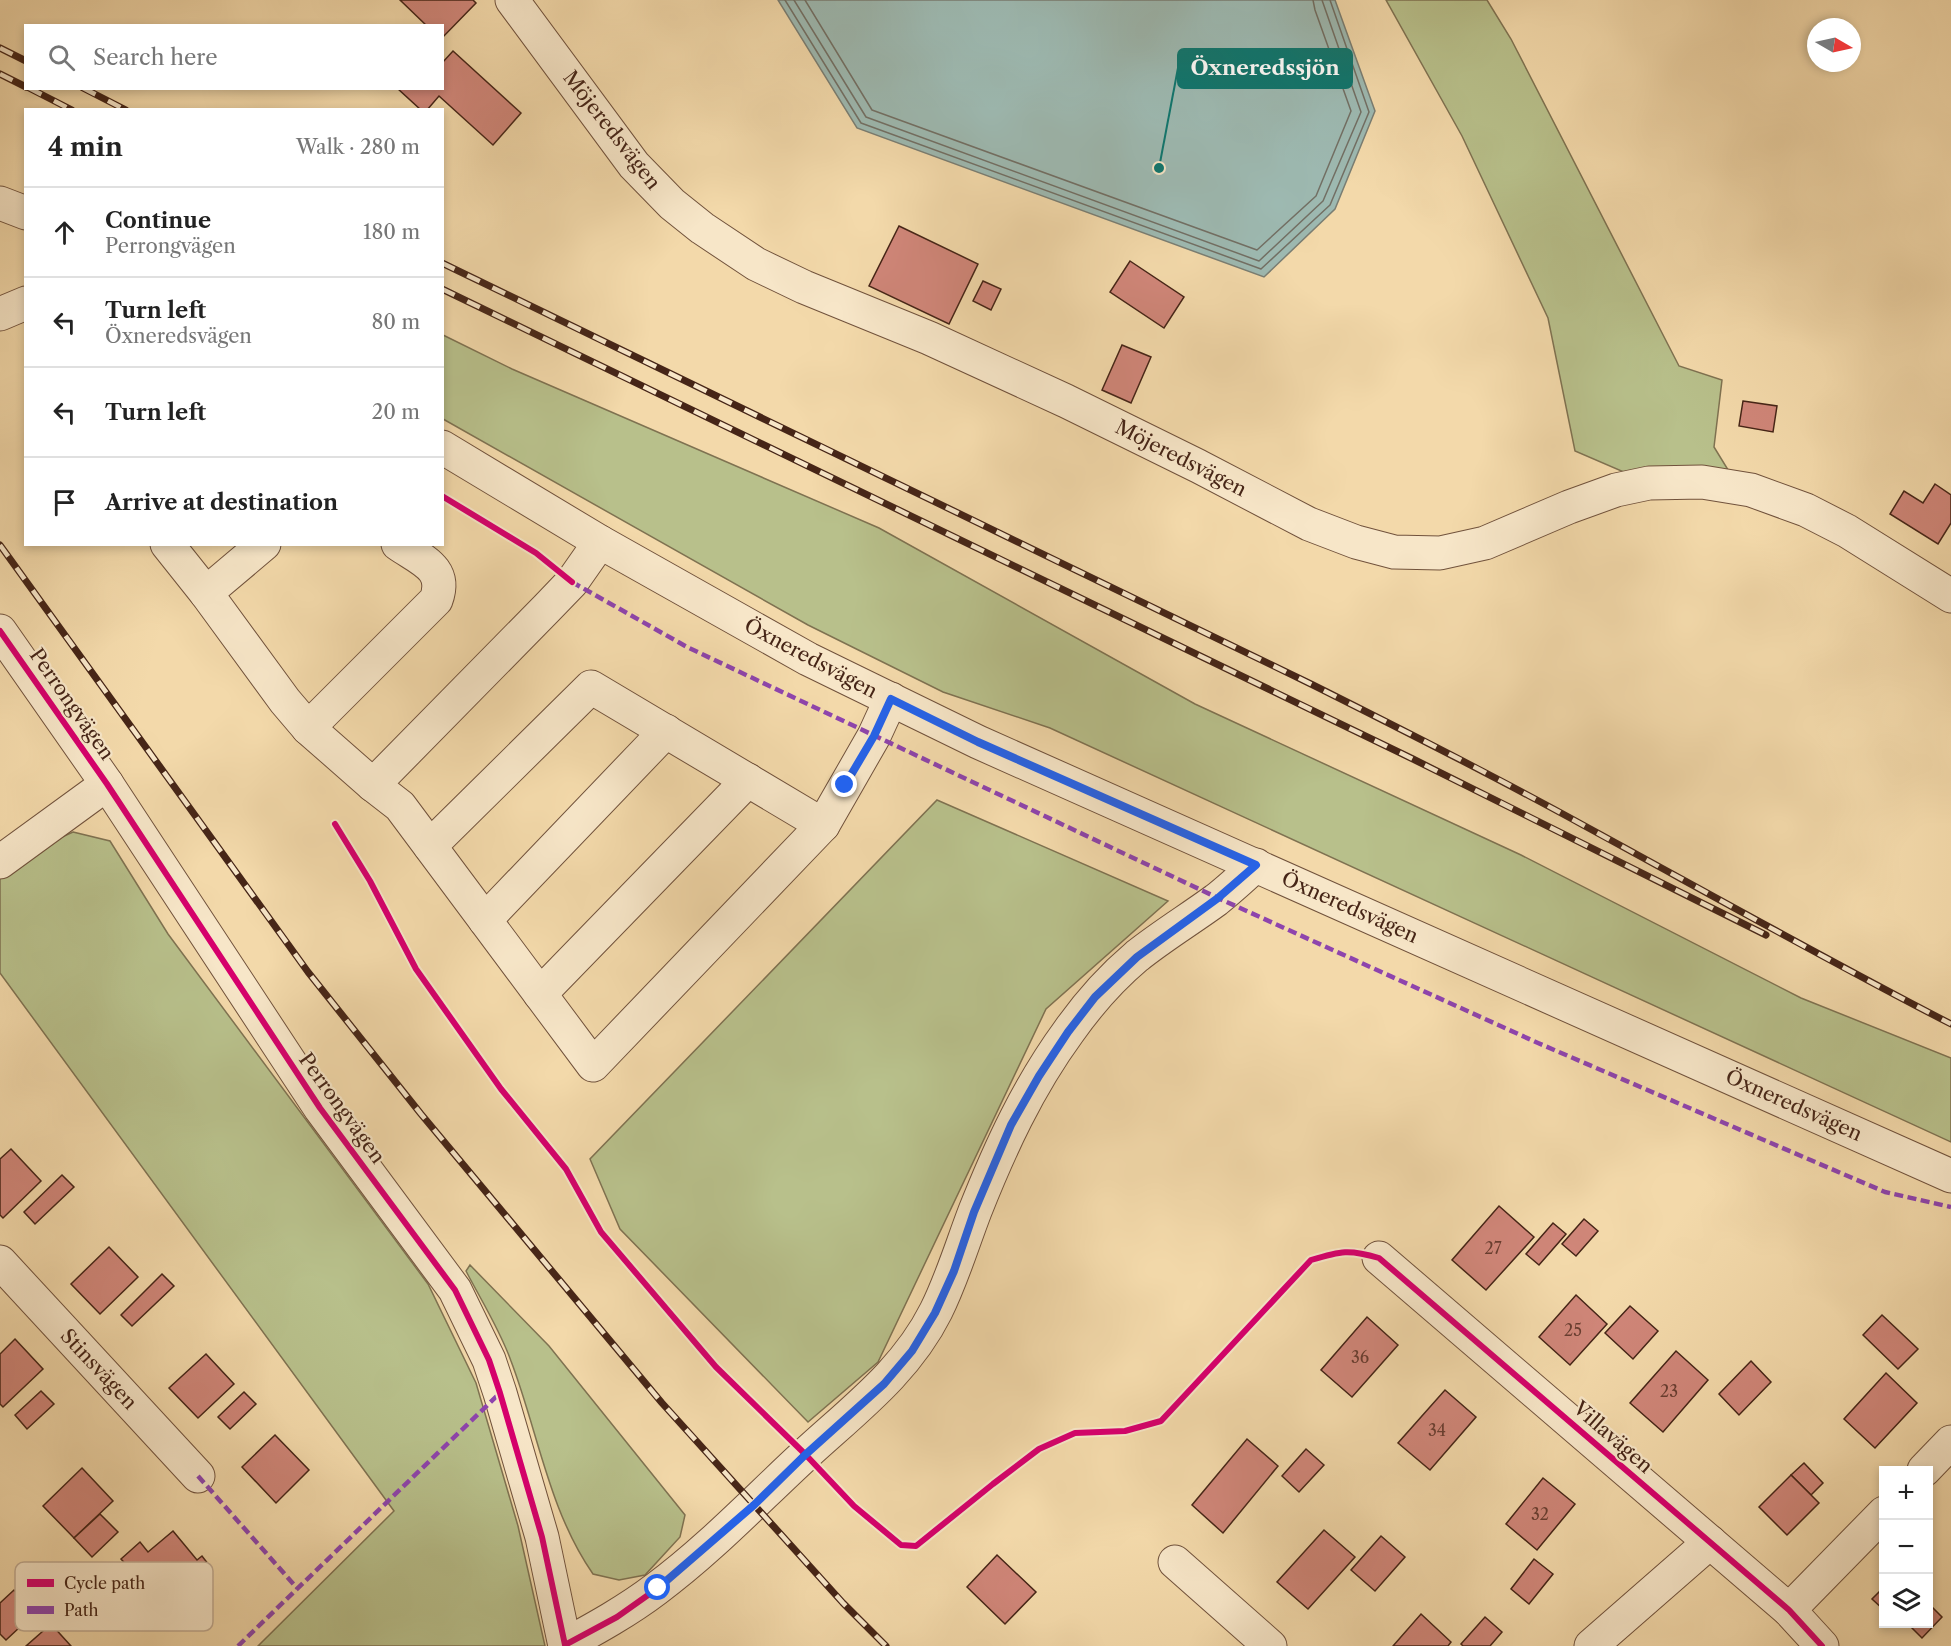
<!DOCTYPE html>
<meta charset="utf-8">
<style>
:root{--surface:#fff;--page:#f2f2f2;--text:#222;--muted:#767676;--line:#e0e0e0}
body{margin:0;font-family:"Libre Caslon Text",serif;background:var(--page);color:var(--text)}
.controls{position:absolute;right:18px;bottom:18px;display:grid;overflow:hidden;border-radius:0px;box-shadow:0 3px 9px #0003}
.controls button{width:54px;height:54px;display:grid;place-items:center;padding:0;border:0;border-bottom:2px solid var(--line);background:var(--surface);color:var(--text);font:30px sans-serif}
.compass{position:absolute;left:1807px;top:18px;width:54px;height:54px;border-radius:50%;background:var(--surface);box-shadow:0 3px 9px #0003;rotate:99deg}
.stop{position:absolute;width:18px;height:18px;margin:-14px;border:4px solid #2563eb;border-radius:50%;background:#fff}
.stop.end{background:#2563eb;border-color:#fff;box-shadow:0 2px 6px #0008}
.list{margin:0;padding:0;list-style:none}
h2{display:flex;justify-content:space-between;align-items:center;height:78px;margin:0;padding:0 24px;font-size:26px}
h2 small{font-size:20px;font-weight:400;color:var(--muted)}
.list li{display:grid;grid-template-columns:39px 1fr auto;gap:18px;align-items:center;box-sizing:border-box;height:90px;padding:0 24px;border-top:2px solid var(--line)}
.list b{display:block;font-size:22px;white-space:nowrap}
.list p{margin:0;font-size:20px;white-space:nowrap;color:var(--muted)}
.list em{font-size:20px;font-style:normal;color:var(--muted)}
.icon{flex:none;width:33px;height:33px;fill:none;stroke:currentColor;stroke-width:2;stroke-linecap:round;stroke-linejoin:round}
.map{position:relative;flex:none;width:1951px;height:1646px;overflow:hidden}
.search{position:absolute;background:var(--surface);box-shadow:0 3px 9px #0003;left:24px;top:24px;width:420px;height:66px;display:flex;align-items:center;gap:15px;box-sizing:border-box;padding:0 21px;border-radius:0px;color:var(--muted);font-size:22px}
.panel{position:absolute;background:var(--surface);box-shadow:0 3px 9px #0003;left:24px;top:108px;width:420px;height:438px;border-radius:0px}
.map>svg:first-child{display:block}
.green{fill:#b8c08b;stroke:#7f7251;stroke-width:1.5}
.water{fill:#9db9b1;stroke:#7a7e73;stroke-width:1.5}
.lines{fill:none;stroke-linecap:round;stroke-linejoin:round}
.shore{stroke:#726f64;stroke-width:1.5}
.building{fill:#d08679;stroke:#462517;stroke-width:1.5}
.minor-casing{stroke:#71523c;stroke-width:35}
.minor{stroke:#f7e6c8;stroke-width:33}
.rail-casing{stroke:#462517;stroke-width:7}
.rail{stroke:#f7e6c8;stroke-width:4.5;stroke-dasharray:14;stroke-linecap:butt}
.quiet{stroke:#8e44ad;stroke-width:4.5;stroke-dasharray:9 4.5;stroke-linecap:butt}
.cycleway-casing{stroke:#f7e6c8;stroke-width:10}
.cycleway{stroke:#d6006c;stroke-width:6}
.route{stroke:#2563eb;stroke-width:8}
.labels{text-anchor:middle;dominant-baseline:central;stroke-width:4.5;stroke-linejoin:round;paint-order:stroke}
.number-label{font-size:16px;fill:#683d30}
.street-label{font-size:20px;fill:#462517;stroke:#f7e6c8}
.key{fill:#f7e6c8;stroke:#c2ac93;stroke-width:1.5}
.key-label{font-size:16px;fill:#462517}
.leader{fill:none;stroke:#0f766e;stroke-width:2}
.callout-dot{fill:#0f766e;stroke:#f7e6c8;stroke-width:2}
.callout{fill:#0f766e;stroke:#0f766e;stroke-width:2}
.callout-label{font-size:21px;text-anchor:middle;font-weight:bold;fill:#fff}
</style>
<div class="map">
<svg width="1951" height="1646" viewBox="0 0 1951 1646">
<rect width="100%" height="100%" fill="#f3d9aa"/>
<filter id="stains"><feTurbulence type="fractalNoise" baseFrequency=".00333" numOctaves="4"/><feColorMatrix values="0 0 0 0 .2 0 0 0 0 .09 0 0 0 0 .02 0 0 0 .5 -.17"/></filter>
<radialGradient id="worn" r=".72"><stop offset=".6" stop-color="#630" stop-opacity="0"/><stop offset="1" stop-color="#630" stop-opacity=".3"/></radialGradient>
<!-- green -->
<g class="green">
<polygon points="1386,0 1487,0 1511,39 1679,366 1722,380 1714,447 1730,473 1633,476 1575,451 1548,318 1462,136"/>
<polygon points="443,335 512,369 879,528 1195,704 1521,855 1801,998 1951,1058 1951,1142 1050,728 943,692 808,625 443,419"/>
<polygon points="937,800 1168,901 1046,1009 878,1362 808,1422 620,1229 590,1159"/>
<polygon points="73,832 110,841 168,934 428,1284 476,1383 518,1526 545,1646 258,1646 394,1511 0,973 0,875 42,846"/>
<path d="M470 1265 549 1346 685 1515 680 1537 645 1575 619 1580 593 1574C549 1511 538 1432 511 1361 500 1330 481 1300 466 1271Z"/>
</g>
<!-- water -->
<polygon class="water" points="778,0 1335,0 1375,111 1335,209 1264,277 857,128"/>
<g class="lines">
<!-- shore -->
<g class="shore">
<polyline points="785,0 861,123 1261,269 1330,205 1369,112 1330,0"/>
<polyline points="794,0 866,117 1259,261 1323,201 1361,112 1322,0"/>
<polyline points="805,0 872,110 1257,250 1316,196 1351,111 1315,10 1313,0"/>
</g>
</g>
<!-- building -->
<g class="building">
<polygon points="400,0 473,0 476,3 442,38 442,26 427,26"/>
<polygon points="453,51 521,113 493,145 439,96 427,110 421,110 397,88 442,88 442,63"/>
<polygon points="899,226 978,264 949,324 869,286"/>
<polygon points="1130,261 1184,297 1164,328 1110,292"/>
<polygon points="983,281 1001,289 991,310 973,301"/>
<polygon points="1122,345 1151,357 1131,403 1102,390"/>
<polygon points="1743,401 1777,406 1773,432 1739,426"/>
<polygon points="1935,484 1951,495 1951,523 1938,544 1890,514 1904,491 1923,503"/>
<polygon points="11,1149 41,1181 3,1218 0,1215 0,1159"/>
<polygon points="62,1175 74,1187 35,1224 24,1212"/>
<polygon points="1499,1206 1534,1237 1486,1290 1452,1260"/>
<polygon points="1584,1219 1598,1231 1576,1256 1562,1244"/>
<polygon points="1553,1223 1566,1234 1539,1265 1526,1254"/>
<polygon points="109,1247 138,1277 100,1314 71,1284"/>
<polygon points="162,1274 174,1286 132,1326 121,1315"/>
<polygon points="1576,1295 1607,1324 1570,1365 1539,1337"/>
<polygon points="1630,1306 1658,1331 1633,1359 1605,1333"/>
<polygon points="1882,1315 1918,1349 1898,1369 1863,1335"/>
<polygon points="1367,1317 1398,1345 1352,1397 1321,1370"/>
<polygon points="15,1339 43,1369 3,1407 0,1404 0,1354"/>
<polygon points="1676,1351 1708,1380 1663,1432 1630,1403"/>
<polygon points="206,1354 234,1384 198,1418 169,1388"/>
<polygon points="1751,1361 1771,1382 1739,1415 1719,1394"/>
<polygon points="1886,1373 1917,1403 1875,1448 1844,1419"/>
<polygon points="1445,1390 1476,1417 1430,1470 1398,1443"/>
<polygon points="41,1391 54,1404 27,1429 15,1415"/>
<polygon points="244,1392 256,1404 230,1429 218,1417"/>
<polygon points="275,1435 309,1470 276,1503 242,1467"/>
<polygon points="1247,1439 1278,1466 1223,1533 1192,1505"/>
<polygon points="1306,1449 1324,1465 1299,1492 1282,1476"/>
<polygon points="1804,1463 1823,1483 1811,1495 1791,1475"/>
<polygon points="82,1468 113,1501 74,1538 43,1506"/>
<polygon points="1791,1475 1819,1503 1787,1535 1759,1507"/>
<polygon points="1543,1478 1575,1504 1537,1550 1506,1524"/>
<polygon points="100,1514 118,1532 92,1557 74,1538"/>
<polygon points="1324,1530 1355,1557 1308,1609 1277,1582"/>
<polygon points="173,1531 197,1560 202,1556 212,1569 180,1597 154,1568 140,1580 121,1559 140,1542 148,1552"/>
<polygon points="1381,1536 1405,1557 1375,1591 1351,1570"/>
<polygon points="997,1555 1036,1592 1005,1624 967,1587"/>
<polygon points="1534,1559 1553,1574 1529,1604 1511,1589"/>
<polygon points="1884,1587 1884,1610 1872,1599"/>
<polygon points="14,1590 35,1613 6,1640 0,1634 0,1603"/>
<polygon points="1928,1603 1942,1617 1922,1638 1908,1624 1928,1624"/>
<polygon points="1421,1614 1451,1642 1448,1646 1393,1646"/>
<polygon points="1485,1617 1502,1632 1490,1646 1463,1646 1461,1644"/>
<polygon points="51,1624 71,1646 26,1646"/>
</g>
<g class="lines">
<defs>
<g id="minor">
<polyline points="512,0 634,165 672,204 702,228 756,264 804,287 929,338 1066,401 1198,466 1309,524 1356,542 1394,552 1440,553 1485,543 1569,507 1616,490 1649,483 1702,482 1751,490 1806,510 1847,531 1951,596"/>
<polyline points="0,203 26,213"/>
<polyline points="0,314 26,303"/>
<polyline points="442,447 600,542 808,659 978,742 1951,1176"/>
<polyline points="167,544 206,593 285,701 308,728 373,785 547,608 572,582 600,542"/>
<polyline points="206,593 264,544"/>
<polyline points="0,631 107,784 320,1108 455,1290 489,1360 500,1393 542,1537 565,1646"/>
<path d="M308 728 436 600C448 568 421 560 398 544"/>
<polyline points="373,785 400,806 593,1065 823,825 874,736 891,699"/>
<polyline points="430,846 591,687 823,825"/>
<polyline points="0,862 107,784"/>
<polyline points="485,920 666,731"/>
<polyline points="540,994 748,780"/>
<polyline points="1379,1258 1789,1610 1822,1646"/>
<polyline points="0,1262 198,1476"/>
<polyline points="1924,1470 1951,1442"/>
<polyline points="1175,1562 1270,1646"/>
<polyline points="1789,1610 1884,1513"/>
<path d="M565 1645C596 1628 627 1611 656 1589 710 1549 757 1499 807 1453 855 1409 906 1371 936 1311 952 1279 962 1245 975 1211 1000 1148 1028 1087 1069 1031 1088 1004 1111 978 1137 956 1162 936 1190 919 1216 900 1230 889 1243 877 1256 865"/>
<polyline points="1591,1646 1710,1542"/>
</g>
</defs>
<!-- minor casing -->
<use href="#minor" class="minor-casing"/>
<!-- minor -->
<use href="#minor" class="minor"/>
<defs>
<g id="rail">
<polyline points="0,48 26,61"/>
<polyline points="0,74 26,87"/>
<polyline points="29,88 72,110"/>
<polyline points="83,88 126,110"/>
<path d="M442 263 1313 685C1403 730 1494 776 1583 825 1706 892 1827 960 1951 1024"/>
<polyline points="442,289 1413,759 1766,935"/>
<polyline points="0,545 308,972 421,1114 662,1403 843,1603 886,1646"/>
</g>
</defs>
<!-- rail casing -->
<use href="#rail" class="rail-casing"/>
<!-- rail -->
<use href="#rail" class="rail"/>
<!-- quiet -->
<g class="quiet">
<polyline points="572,582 687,647 1218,898 1538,1043 1885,1192 1951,1207"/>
<polyline points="198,1476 297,1588"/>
<polyline points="238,1646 500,1393"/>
</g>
<defs>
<g id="cycleway">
<polyline points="442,496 536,553 572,582"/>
<polyline points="0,631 107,784 320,1108 455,1290 489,1360 500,1393 542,1537 565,1645 617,1617 658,1588 754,1505 805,1454"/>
<path d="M335 824 370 881 416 969 501 1089 566 1169 601 1232 716 1367 805 1454 854 1506 901 1545 916 1546 993 1484 1039 1449 1075 1433 1125 1431 1161 1421 1311 1260C1341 1251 1349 1249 1379 1258L1789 1610 1822 1646"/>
</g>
</defs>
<!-- cycleway casing -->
<use href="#cycleway" class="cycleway-casing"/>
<!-- cycleway -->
<use href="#cycleway" class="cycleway"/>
</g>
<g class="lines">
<!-- route -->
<polyline class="route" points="658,1588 754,1505 805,1455 884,1384 912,1351 935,1313 954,1271 974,1212 1011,1125 1039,1076 1068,1032 1095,997 1137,957 1218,898 1256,865 978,742 891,699 874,736 845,785"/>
</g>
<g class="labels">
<!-- number labels -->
<g class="number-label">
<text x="1493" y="1248">27</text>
<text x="1573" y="1330">25</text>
<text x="1360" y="1357">36</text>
<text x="1669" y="1391">23</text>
<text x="1437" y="1430">34</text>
<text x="1540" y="1514">32</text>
</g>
<!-- street labels -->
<g class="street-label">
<text transform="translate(612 130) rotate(52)">Möjeredsvägen</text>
<text transform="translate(1181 458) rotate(27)">Möjeredsvägen</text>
<text transform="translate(811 658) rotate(28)">Öxneredsvägen</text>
<text transform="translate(72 704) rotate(55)">Perrongvägen</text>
<text transform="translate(1350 907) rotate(24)">Öxneredsvägen</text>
<text transform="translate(1794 1105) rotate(24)">Öxneredsvägen</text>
<text transform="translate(342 1108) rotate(54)">Perrongvägen</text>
<text transform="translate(99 1369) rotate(47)">Stinsvägen</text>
<text transform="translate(1613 1437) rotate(41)">Villavägen</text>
</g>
</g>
<!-- legend -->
<rect x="15" y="1562" width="198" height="69" rx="9" class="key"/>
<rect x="27" y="1579" width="27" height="8" fill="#d6006c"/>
<rect x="27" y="1606" width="27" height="8" fill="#8e44ad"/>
<g class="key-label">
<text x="64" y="1589">Cycle path</text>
<text x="64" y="1616">Path</text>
</g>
<!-- callouts -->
<path class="leader" d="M1159 168L1178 68"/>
<circle class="callout-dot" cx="1159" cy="168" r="6"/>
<rect class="callout" x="1178" y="49" width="174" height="39" rx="6"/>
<g class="callout-label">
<text x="1265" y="75">Öxneredssjön</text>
</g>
<rect width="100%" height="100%" filter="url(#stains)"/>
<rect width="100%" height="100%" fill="url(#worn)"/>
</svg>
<div class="controls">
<button>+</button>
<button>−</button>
<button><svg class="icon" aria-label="layers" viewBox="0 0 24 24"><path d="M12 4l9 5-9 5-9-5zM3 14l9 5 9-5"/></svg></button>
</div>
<svg class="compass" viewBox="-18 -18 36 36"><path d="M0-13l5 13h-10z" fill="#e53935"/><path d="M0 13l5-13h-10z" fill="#767676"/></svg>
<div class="stop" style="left:658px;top:1588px"></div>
<div class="stop end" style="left:845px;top:785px"></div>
<div class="search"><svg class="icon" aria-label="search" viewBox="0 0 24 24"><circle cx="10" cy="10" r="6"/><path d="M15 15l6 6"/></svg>Search here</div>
<section class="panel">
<h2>4 min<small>Walk · 280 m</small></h2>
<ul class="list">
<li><svg class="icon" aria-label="ahead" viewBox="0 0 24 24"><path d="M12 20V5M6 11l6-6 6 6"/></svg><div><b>Continue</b><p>Perrongvägen</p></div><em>180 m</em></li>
<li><svg class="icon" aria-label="left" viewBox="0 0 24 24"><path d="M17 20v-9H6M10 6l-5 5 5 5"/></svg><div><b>Turn left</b><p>Öxneredsvägen</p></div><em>80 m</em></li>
<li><svg class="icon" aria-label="left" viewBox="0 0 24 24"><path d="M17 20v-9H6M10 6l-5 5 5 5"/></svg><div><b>Turn left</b></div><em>20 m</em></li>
<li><svg class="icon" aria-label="arrive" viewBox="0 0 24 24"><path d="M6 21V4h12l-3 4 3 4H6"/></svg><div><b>Arrive at destination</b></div></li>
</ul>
</section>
</div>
